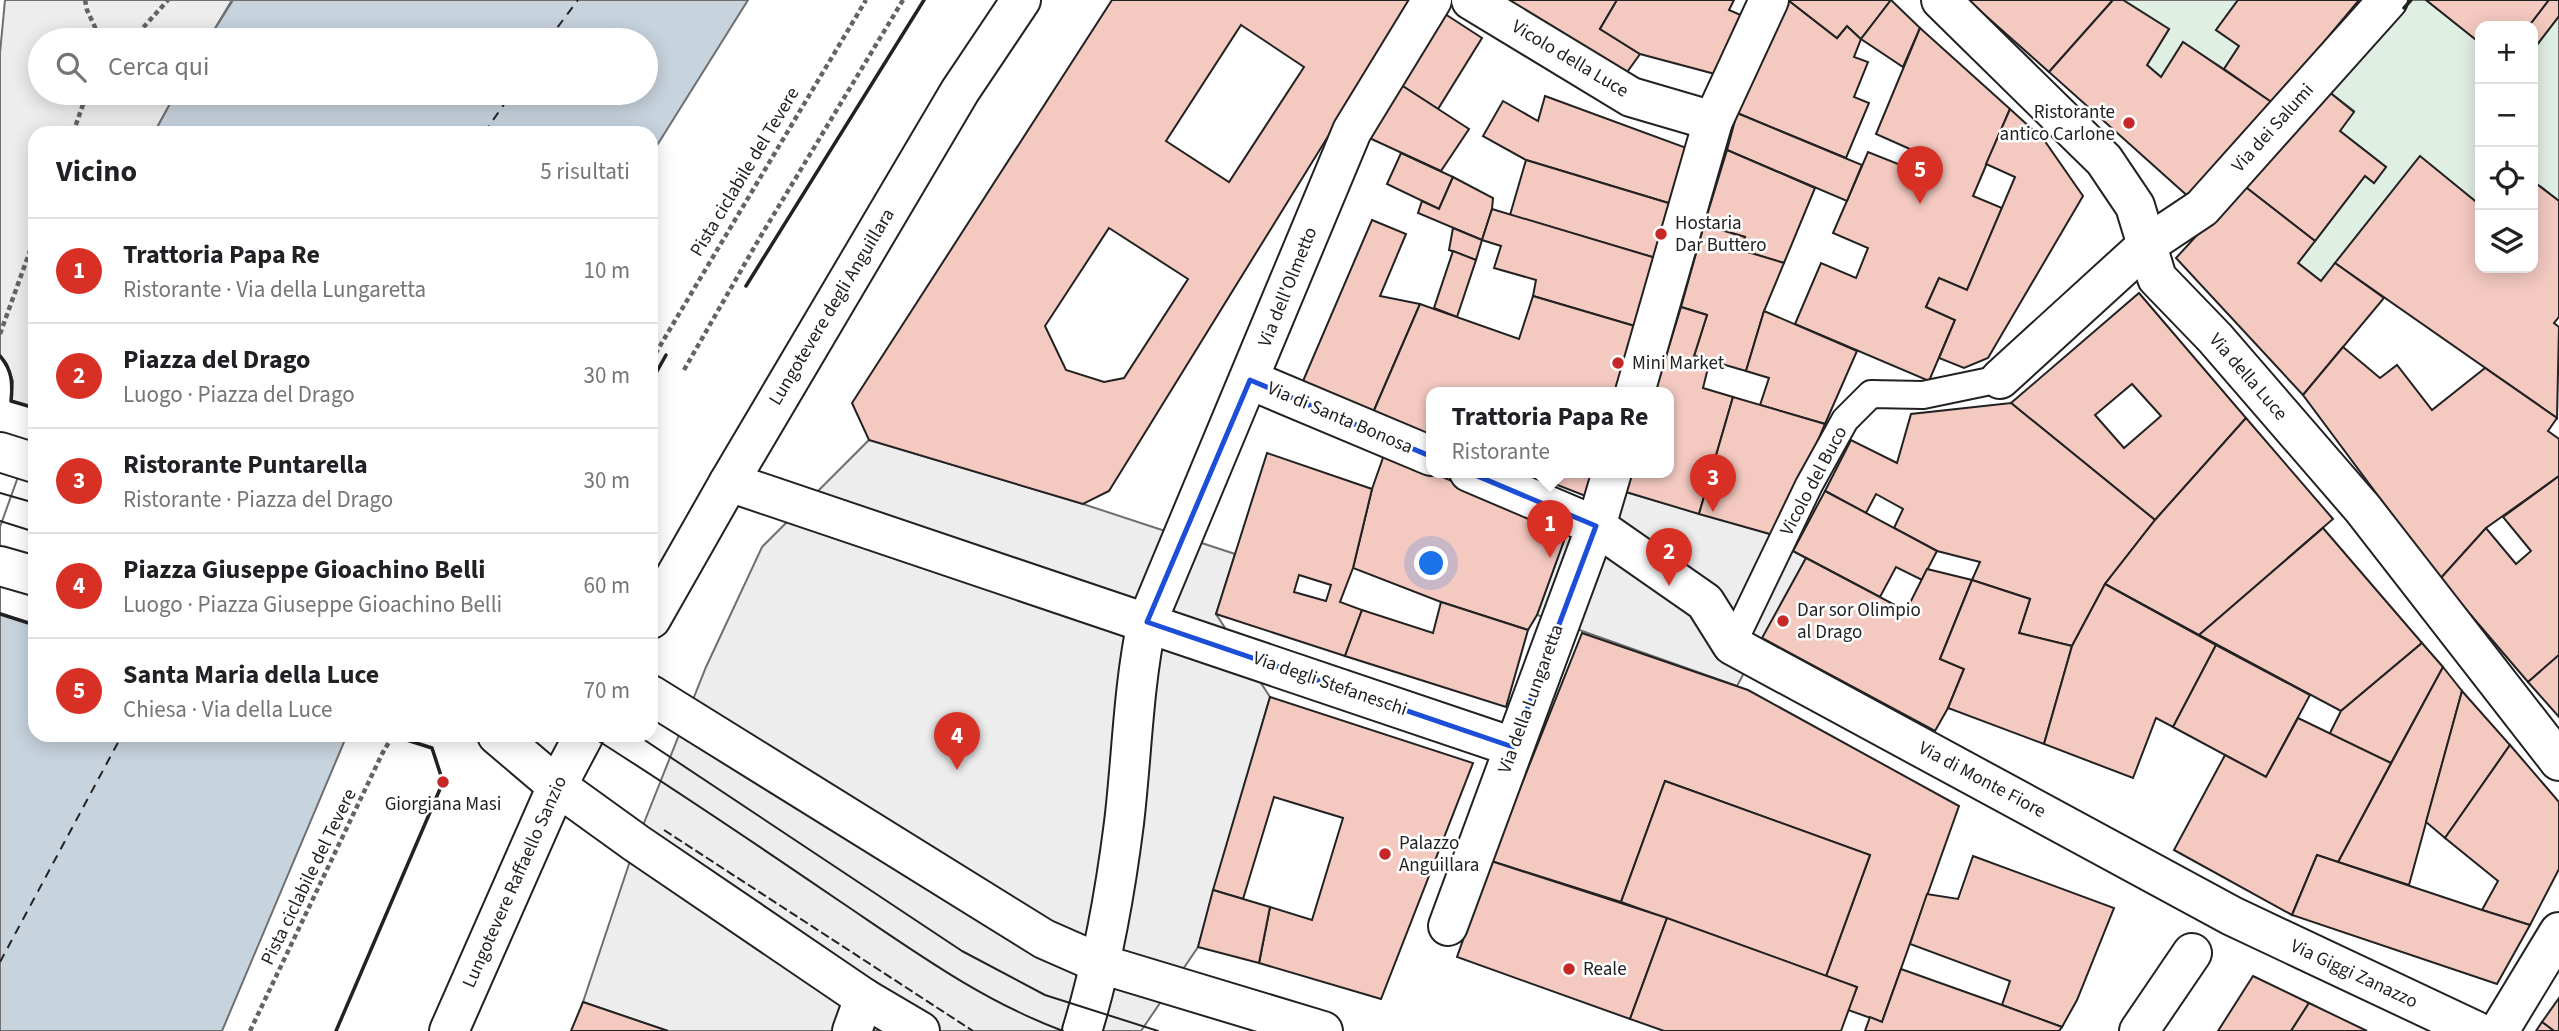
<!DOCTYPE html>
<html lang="it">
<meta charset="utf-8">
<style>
:root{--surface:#fff;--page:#f2f2f2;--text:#202124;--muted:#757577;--line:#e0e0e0;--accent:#d93025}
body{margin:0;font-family:"Source Sans 3",sans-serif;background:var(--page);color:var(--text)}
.controls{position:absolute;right:21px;top:21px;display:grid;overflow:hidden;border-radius:14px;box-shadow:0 4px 18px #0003}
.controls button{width:63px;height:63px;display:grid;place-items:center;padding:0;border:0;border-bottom:2px solid var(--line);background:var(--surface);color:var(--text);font:35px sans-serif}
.you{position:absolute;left:1432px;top:564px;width:24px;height:24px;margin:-18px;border:5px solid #fff;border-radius:50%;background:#1a73e8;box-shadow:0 0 0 10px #1a73e833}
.badge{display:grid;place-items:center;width:46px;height:46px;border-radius:50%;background:var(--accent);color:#fff;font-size:23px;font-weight:700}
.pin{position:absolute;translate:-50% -58px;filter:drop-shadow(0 2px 4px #0008)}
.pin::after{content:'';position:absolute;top:37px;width:24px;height:21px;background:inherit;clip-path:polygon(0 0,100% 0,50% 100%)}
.popup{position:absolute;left:1426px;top:387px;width:248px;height:91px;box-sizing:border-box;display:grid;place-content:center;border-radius:14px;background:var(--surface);filter:drop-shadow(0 2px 5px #0005);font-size:23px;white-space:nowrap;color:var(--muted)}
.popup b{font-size:26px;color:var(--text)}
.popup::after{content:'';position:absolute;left:50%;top:100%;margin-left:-14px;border:14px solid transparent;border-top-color:var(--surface)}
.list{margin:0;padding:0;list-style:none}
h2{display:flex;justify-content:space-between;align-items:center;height:91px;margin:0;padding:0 28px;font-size:30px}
h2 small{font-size:23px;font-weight:400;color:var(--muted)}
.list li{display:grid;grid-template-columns:46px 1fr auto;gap:21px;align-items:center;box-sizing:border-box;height:105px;padding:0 28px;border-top:2px solid var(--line)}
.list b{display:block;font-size:26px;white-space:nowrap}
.list p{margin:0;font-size:23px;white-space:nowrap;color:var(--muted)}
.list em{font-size:23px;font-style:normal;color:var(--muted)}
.icon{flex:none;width:38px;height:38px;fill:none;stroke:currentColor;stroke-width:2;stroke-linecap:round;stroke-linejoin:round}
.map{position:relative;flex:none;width:2559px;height:1031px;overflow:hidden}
.search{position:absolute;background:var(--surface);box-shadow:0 4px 18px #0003;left:28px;top:28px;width:630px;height:77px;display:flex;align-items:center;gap:18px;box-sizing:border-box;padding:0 24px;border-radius:38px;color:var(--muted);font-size:26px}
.panel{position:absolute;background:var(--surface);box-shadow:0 4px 18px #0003;left:28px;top:126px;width:630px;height:616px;border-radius:21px}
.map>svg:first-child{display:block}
.green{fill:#e0efe3;stroke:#6f6f6f;stroke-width:2}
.parking{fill:#ededed;stroke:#6f6f6f;stroke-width:2}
.water{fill:#c7d3dd;stroke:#6f6f6f;stroke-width:2}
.pier{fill:#fff;stroke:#6f6f6f;stroke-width:2}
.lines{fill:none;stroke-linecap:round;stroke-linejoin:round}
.ferry{stroke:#222;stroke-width:2;stroke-dasharray:9 7;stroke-linecap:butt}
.building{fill:#f3c9c0;stroke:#222;stroke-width:2;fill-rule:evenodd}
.lane-casing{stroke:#222;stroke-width:30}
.street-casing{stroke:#222;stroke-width:42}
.secondary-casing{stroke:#222;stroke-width:42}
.primary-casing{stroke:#222;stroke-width:42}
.path{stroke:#646464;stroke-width:4.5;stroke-dasharray:5 3.5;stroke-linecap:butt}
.lane{stroke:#fff;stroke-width:26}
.street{stroke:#fff;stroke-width:38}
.secondary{stroke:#fff;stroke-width:38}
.primary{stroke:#fff;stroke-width:38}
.tram{stroke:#222;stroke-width:2}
.fence{stroke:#222;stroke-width:2;stroke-dasharray:9 3.5;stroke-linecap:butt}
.wall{stroke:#222;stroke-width:3.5}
.marked{fill:none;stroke:#1d4ed8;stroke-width:5;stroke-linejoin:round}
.poi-dot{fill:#c62828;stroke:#fff;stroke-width:2.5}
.labels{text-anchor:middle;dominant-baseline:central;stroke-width:5;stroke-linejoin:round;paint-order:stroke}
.street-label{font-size:19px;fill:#222;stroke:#fff}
.poi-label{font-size:19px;fill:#222;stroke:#fff;text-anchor:start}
</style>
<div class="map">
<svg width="2559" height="1031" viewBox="0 0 2559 1031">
<rect width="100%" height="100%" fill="#fff"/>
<!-- green -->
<g class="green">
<polygon points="2123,0 2238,0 2216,30 2239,46 2224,69 2183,43 2161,77 2147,65 2169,29"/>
<polygon points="2411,0 2426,0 2480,43 2480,205 2420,157 2321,281 2298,263 2365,176 2374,183 2386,167 2340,131 2354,111 2328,91"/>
<polygon points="2559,16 2559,201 2533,181 2533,50"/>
</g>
<!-- parking -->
<g class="parking">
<polygon points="5,0 232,0 208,40 40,40 40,93 176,93 154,133 35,133 35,408 11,401 13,381 7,364 0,356 0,53"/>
<polygon points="869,440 1083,504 1235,554 1216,614 1270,697 1198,947 1141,1031 668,1031 583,1002 636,843 706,667 762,547"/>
<polygon points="1626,492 1777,536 1793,551 1806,558 1737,686 1537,615 1565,538 1588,497"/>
</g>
<!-- water -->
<g class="water">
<polygon points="233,0 748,0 651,155 651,133 154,133 176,93 646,93 646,40 208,40"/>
<polygon points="35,439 35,735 347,735 222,1031 0,1031 0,537"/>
</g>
<!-- pier -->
<polygon class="pier" points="35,435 35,625 0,613 0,527 32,438"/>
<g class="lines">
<!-- ferry -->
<g class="ferry">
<polyline points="548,40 578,0"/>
<polyline points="484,133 512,93"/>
<polyline points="0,962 122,735"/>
</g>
</g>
<!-- building -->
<g class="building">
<path d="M1112 0H1407L1411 2 1109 491 1083 504 869 440 852 403ZM1241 25 1304 67 1229 182 1166 141ZM1109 228 1188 279 1124 378 1104 382 1066 370 1045 326Z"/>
<polygon points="1492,0 1617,0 1600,29 1640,54 1623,78"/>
<polygon points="1617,0 1734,0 1729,10 1743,16 1715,74 1640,54 1600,29"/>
<polygon points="1788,0 1837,38 1847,26 1861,39 1854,57 1868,62 1854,97 1869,103 1846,158 1737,113"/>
<polygon points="1788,0 1891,0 1861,39 1847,26 1837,38"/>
<polygon points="1891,0 1920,28 1903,67 1861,39"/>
<polygon points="1968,0 2113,0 2049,72"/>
<polygon points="2113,0 2123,0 2169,29 2147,65 2161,77 2183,42 2273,103 2191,199 2049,72"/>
<polygon points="2238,0 2359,0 2273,103 2224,69 2239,46 2216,30"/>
<polygon points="2426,0 2549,0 2529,26 2480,26 2480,43"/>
<polygon points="2549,0 2559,0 2559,16 2533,50 2533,26 2529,26"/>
<polygon points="1442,12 1482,38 1438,109 1398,83"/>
<polygon points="1920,28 2010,109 1973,196 2002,208 1967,290 1939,278 1926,307 1955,320 1929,381 1795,324 1821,263 1856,278 1868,248 1833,233 1868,152 1903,166 1910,149 1876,134"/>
<polygon points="1398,83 1469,129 1441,171 1365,136"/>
<polygon points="2328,91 2354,112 2340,131 2386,167 2374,183 2365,176 2315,241 2243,185"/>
<polygon points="1545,96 1692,150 1675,205 1526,160 1483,136 1503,101 1538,121"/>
<polygon points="2010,109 2044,140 2083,196 1988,358 1964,368 1939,358 1955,320 1926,307 1939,278 1967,290 2015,177 1986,164"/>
<polygon points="1737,113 1862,165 1847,201 1727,150"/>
<polygon points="1727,150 1815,188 1784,263 1741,250 1745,237 1704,225"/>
<polygon points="1401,153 1453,177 1439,209 1387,184"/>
<polygon points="2420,156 2480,205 2480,268 2533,268 2533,181 2559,201 2559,317 2554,323 2559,327 2557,418 2335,263"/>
<polygon points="1526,160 1675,205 1659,259 1510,215"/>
<polygon points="1453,177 1493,198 1492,209 1482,240 1418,213 1422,201 1439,209"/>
<polygon points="2243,185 2315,241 2298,263 2321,281 2335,263 2384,298 2303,395 2176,258"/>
<polygon points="1492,209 1659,259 1638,327 1533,296 1536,280 1494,268 1501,246 1482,240"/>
<polygon points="1372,220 1406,234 1380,296 1420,304 1372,415 1303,381"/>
<polygon points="1704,225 1745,237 1741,250 1784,263 1764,311 1746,371 1694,356 1707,315 1681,307"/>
<polygon points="1453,228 1482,240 1476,260 1449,250"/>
<polygon points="1453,251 1476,260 1457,317 1434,308"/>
<path d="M2139 293 2246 418 2155 520 2011 403ZM2132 384 2161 416 2124 448 2095 415Z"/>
<polygon points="1533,296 1638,327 1619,392 1431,392 1431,437 1372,415 1420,304 1519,339"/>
<polygon points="1681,307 1707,315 1694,356 1710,360 1703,388 1733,397 1699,514 1626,492 1632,472 1669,472 1669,392 1655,392"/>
<polygon points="1764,311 1857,351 1825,424 1760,405 1769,378 1746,371"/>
<polygon points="2343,347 2380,378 2397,365 2432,410 2485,368 2557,418 2548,431 2559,439 2559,476 2486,528 2440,579 2303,395"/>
<polygon points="1733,397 1825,424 1777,536 1699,514"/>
<polygon points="2011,403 2155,520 2105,584 2072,646 2019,633 2030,599 1972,580 1980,562 1937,551 1894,528 1903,509 1876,494 1866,513 1825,491 1851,440 1897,463 1911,414"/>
<polygon points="2246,418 2333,519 2199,635 2105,584 2155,520"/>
<polygon points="1385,452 1484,495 1487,490 1565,538 1537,615 1528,630 1441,602 1353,568 1372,489"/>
<path d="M1267 453 1372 489 1353 568 1340 602 1362 610 1345 656 1216 614ZM1299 575 1331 585 1326 601 1294 592Z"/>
<polygon points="1524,472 1595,472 1588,497"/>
<polygon points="2559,476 2559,655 2528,682 2440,579 2486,528 2516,564 2531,551 2503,517"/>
<polygon points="1825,491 1937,551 1922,580 1896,567 1880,597 1793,551"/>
<polygon points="2323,528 2422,643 2341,711 2199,635"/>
<polygon points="1806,558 1906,611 1927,569 1972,580 1940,659 1964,669 1948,708 1935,731 1762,638"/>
<polygon points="1972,580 2030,599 2019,633 2072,646 2044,744 1948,708 1964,669 1940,659"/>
<polygon points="2105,584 2216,645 2173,727 2156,718 2133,778 2044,744 2072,646"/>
<polygon points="1441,602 1528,630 1506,707 1345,656 1362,610 1433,633"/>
<polygon points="1582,633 1748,690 1959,806 1882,1022 1848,1010 1857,987 1826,976 1870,855 1665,781 1621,902 1491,861"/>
<polygon points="2422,643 2443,667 2391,763 2329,735 2341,711"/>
<polygon points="2216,645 2310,695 2266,777 2173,727"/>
<polygon points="2559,655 2559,717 2528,682"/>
<polygon points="2443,667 2462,691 2409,885 2338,862"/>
<polygon points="2462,691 2510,745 2445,838 2426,822"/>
<polygon points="1270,697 1473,763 1381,999 1259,963 1270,907 1312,920 1343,818 1274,797 1243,899 1213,890"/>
<polygon points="2298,718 2391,763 2338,862 2317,855 2292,915 2174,850 2225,755 2266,777"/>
<polygon points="2510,745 2559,802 2559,869 2530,925 2482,910 2498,881 2445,838"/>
<polygon points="1665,781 1870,855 1826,976 1621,902"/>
<polygon points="2317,855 2482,910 2530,925 2497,984 2292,915"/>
<polygon points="1973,856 2114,908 2077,1000 2062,1027 2002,1005 2010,981 1910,944 1927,894 1958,899"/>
<polygon points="1491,861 1667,918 1630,1019 1457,957"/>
<polygon points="1213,890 1270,907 1259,963 1198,947"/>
<polygon points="1667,918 1857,987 1841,1031 1664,1031 1630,1019"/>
<polygon points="1901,969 2002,1005 2062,1027 2059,1031 1865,1031 1870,1017 1882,1022"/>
<polygon points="2253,976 2309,1003 2291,1031 2218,1031"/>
<polygon points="2559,998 2559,1031 2554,1031 2542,1022"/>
<polygon points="583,1002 668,1031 571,1031"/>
<polygon points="2309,1003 2367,1031 2291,1031"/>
<polygon points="2542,1022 2554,1031 2536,1031"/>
</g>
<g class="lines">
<defs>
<polyline id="lane" points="1732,645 1809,485 1845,420 1871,394 1923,395 2000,379"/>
<g id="street">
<polyline points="1471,0 1631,97 1713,121"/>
<polyline points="1941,0 2104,160 2135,206 2157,278 2215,338 2363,509 2559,761"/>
<polyline points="2000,379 2148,244 2202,208 2388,0"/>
<polyline points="1250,380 1431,456"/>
<polyline points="1635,392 1713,121 1769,0"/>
<polyline points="1469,472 1596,526 1705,602 1732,645 2232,916 2476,1031"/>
<polyline points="729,482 1513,747"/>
<polyline points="1448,926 1596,526 1612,472"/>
<polyline points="852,1031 864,998"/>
<path d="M1082 1031C1103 963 1115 894 1124 823 1132 756 1133 688 1147 622L1352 131 1432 0"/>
<polyline points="2139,1031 2192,953"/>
<polyline points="2499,1031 2559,932"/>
</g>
<g id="secondary">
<polyline points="0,452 35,463"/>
<polyline points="0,566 35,576"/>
<polyline points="651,695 1044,939 1101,964 1323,1031"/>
<polyline points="497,735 557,786 636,843 864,998 920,1031"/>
</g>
<g id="primary">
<polyline points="651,619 729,482 960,91 1021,0"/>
<polyline points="449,1031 557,786 584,735"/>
</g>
</defs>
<!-- lane casing -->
<use href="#lane" class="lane-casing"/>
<!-- street casing -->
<use href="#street" class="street-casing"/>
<!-- secondary casing -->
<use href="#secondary" class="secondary-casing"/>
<!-- primary casing -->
<use href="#primary" class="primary-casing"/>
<!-- path -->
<g class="path">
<polyline points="85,0 87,10 101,40"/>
<polyline points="132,40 168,0"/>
<polyline points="73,133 87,93"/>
<polyline points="0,334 35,237"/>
<polyline points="651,361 866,0"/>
<polyline points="684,370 759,239 903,0"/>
<polyline points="250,1031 382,754 393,735"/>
</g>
<!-- lane -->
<use href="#lane" class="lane"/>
<!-- street -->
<use href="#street" class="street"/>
<!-- secondary -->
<use href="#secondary" class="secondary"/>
<!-- primary -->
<use href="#primary" class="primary"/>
<!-- tram -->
<g class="tram">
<polyline points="0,493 35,503"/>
<polyline points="0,521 35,532"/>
<path d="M589 735C673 788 756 844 838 900 911 949 980 1000 1063 1031"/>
<polyline points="637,735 962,951 1045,995 1158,1031"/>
</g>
<!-- fence -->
<polyline class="fence" points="664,830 973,1031"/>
<!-- wall -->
<g class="wall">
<polyline points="2404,8 2411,0"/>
<polyline points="746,286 924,0"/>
<path d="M0 356C12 370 13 383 11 401L35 408"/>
<polyline points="651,382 666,355"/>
<polyline points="0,614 35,625"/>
<polyline points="336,1031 443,782 432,748 391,735"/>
</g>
</g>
<!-- marked area -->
<path class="marked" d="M1250 380 1596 526 1513 747 1147 622Z"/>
<!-- markers -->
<g class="poi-dot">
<circle cx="2129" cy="123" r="7"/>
<circle cx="1661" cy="234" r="7"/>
<circle cx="1618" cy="363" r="7"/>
<circle cx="1783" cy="621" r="7"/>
<circle cx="443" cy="782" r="7"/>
<circle cx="1385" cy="854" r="7"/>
<circle cx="1569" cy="969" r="7"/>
</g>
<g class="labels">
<!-- street labels -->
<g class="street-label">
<text transform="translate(1570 59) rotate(31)">Vicolo della Luce</text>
<text transform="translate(2273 128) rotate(-48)">Via dei Salumi</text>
<text transform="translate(745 172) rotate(-59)">Pista ciclabile del Tevere</text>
<text transform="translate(1288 287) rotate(-68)">Via dell'Olmetto</text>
<text transform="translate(832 307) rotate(-59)">Lungotevere degli Anguillara</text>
<text transform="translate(2248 377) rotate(49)">Via della Luce</text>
<text transform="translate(1340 418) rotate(23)">Via di Santa Bonosa</text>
<text transform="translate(1814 481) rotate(-62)">Vicolo del Buco</text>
<text transform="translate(1330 684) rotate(19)">Via degli Stefaneschi</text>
<text transform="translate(1531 699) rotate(-70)">Via della Lungaretta</text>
<text transform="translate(1982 780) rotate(28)">Via di Monte Fiore</text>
<text transform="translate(309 877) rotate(-64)">Pista ciclabile del Tevere</text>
<text transform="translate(515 882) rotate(-66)">Lungotevere Raffaello Sanzio</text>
<text transform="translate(2354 974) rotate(25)">Via Giggi Zanazzo</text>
</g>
<!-- poi labels -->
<g class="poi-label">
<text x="2115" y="112" text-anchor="end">Ristorante<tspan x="2115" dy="22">antico Carlone</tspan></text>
<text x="1675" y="223">Hostaria<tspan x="1675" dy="22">Dar Buttero</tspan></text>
<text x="1632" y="363">Mini Market</text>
<text x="1797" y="610">Dar sor Olimpio<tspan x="1797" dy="22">al Drago</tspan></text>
<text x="443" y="804" text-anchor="middle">Giorgiana Masi</text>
<text x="1399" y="843">Palazzo<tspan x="1399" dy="22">Anguillara</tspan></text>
<text x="1583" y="969">Reale</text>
</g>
</g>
</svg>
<div class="controls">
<button>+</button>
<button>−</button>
<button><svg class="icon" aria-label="locate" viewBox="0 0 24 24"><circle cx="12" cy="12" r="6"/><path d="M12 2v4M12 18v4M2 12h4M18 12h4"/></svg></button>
<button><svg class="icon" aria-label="layers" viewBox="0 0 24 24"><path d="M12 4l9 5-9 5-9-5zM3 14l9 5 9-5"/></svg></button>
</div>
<div class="you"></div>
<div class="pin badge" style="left:1550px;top:558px">1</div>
<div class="popup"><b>Trattoria Papa Re</b>Ristorante</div>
<div class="pin badge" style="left:1669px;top:586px">2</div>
<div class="pin badge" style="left:1713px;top:512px">3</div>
<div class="pin badge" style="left:957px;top:770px">4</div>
<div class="pin badge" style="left:1920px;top:204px">5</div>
<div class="search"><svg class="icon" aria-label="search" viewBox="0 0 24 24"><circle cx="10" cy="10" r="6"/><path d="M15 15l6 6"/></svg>Cerca qui</div>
<section class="panel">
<h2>Vicino<small>5 risultati</small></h2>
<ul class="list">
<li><span class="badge">1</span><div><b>Trattoria Papa Re</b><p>Ristorante · Via della Lungaretta</p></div><em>10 m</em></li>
<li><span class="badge">2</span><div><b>Piazza del Drago</b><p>Luogo · Piazza del Drago</p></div><em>30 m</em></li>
<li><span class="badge">3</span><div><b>Ristorante Puntarella</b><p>Ristorante · Piazza del Drago</p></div><em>30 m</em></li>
<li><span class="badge">4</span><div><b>Piazza Giuseppe Gioachino Belli</b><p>Luogo · Piazza Giuseppe Gioachino Belli</p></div><em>60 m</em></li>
<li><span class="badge">5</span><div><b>Santa Maria della Luce</b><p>Chiesa · Via della Luce</p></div><em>70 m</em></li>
</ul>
</section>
</div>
